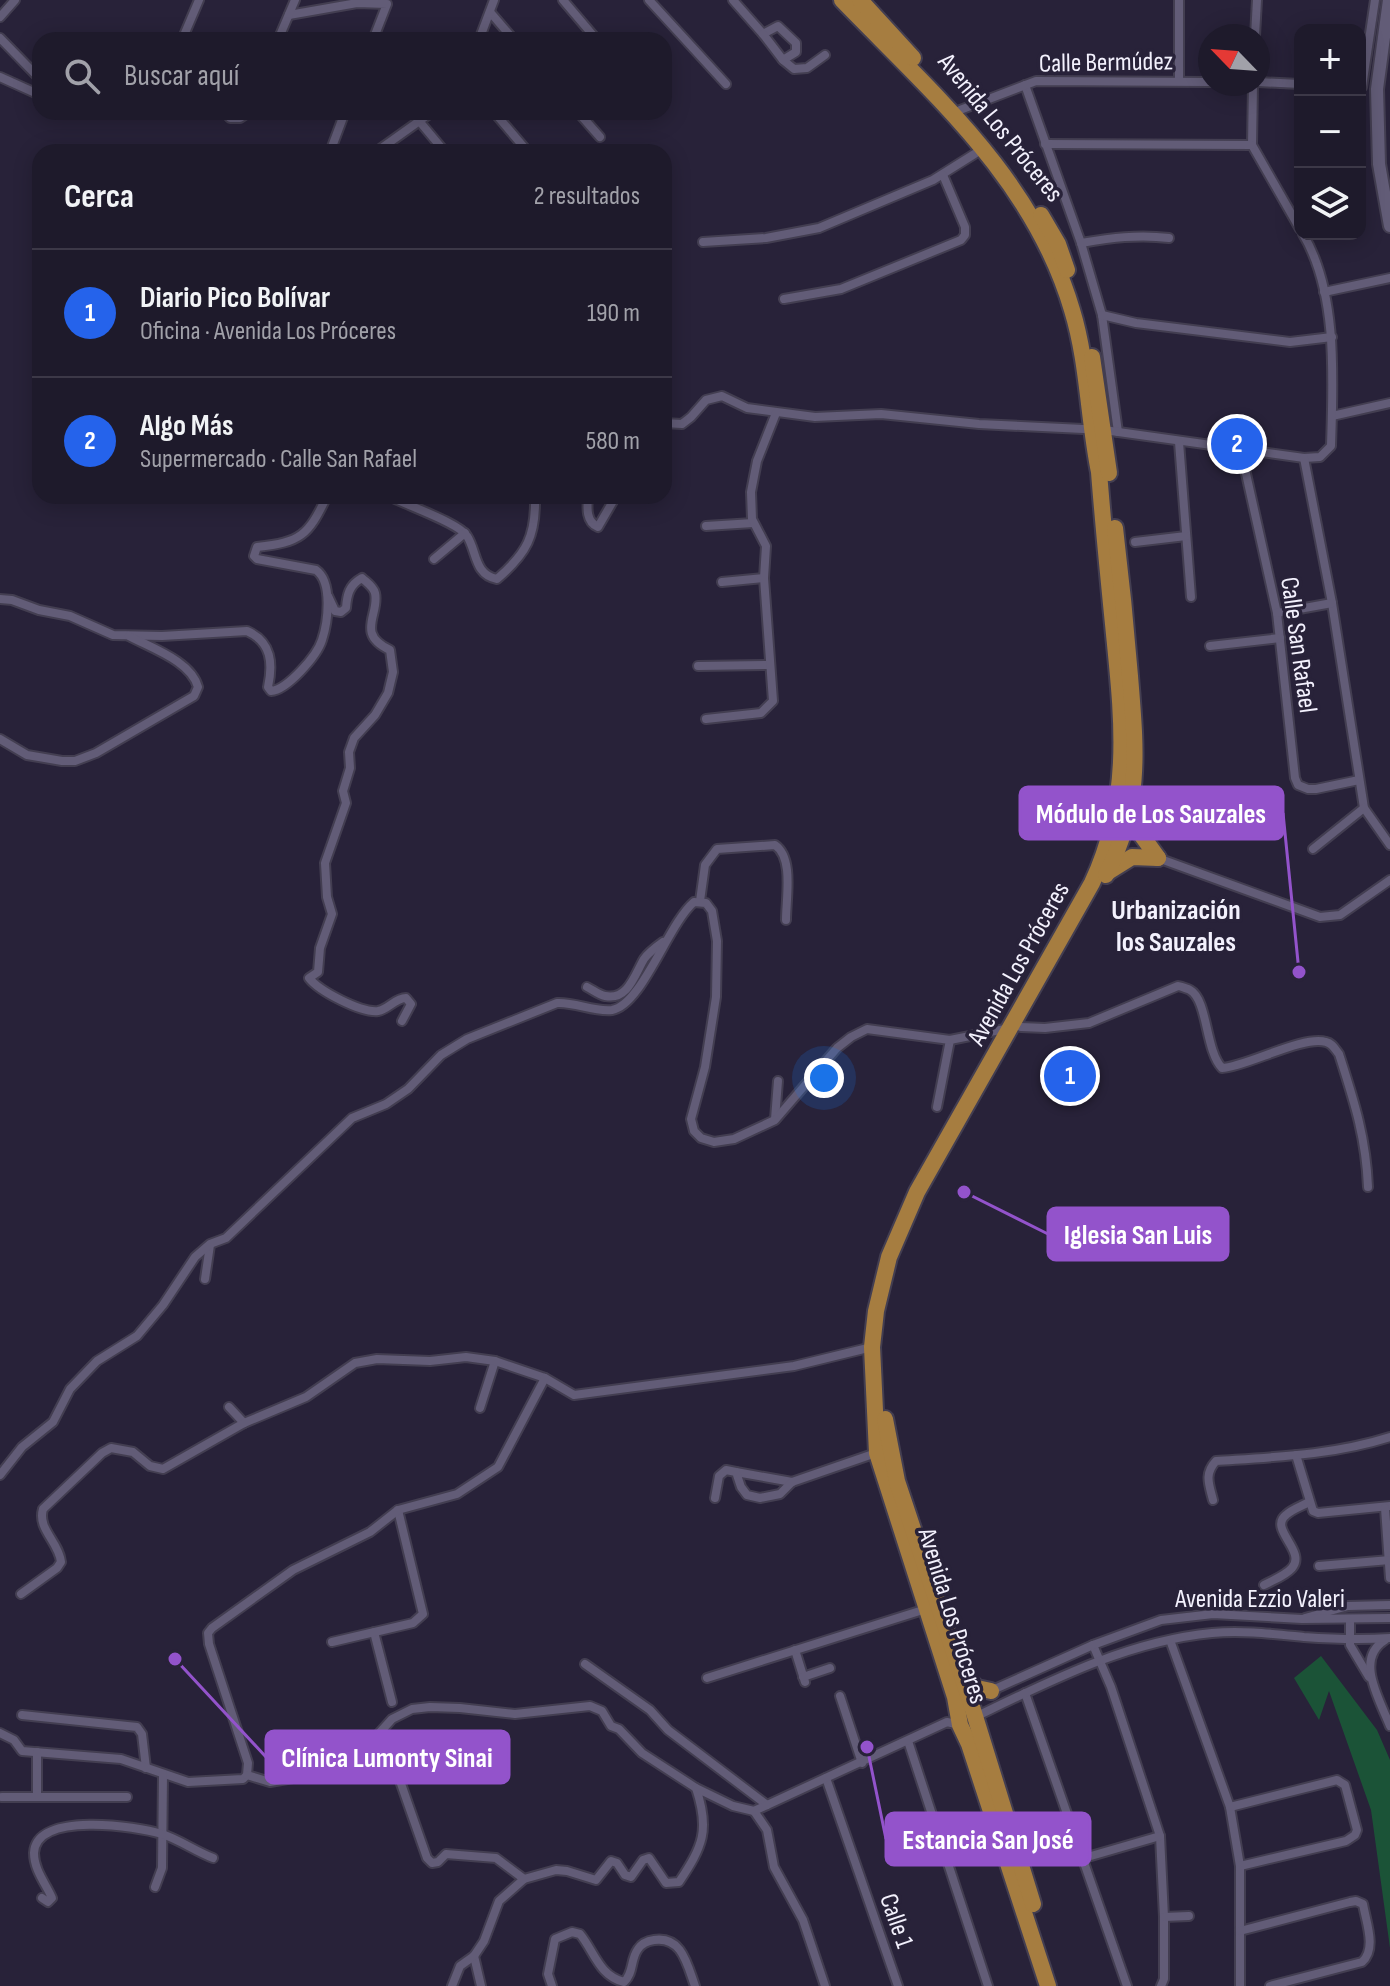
<!DOCTYPE html>
<html lang="es">
<meta charset="utf-8">
<style>
:root{--surface:#1e1a2b;--page:#2b2737;--text:#f1f3f6;--muted:#a1a1a9;--line:#3c3847;--accent:#2563eb}
body{margin:0;font-family:"Sofia Sans Condensed",sans-serif;background:var(--page);color:var(--text)}
.controls{position:absolute;right:24px;top:24px;display:grid;overflow:hidden;border-radius:16px;box-shadow:0 4px 20px #0003}
.controls button{width:72px;height:72px;display:grid;place-items:center;padding:0;border:0;border-bottom:2px solid var(--line);background:var(--surface);color:var(--text);font:40px sans-serif}
.compass{position:absolute;left:1198px;top:24px;width:72px;height:72px;border-radius:50%;background:var(--surface);box-shadow:0 4px 20px #0003;rotate:295deg}
.you{position:absolute;left:824px;top:1078px;width:28px;height:28px;margin:-20px;border:6px solid #fff;border-radius:50%;background:#1a73e8;box-shadow:0 0 0 12px #1a73e833}
.badge{display:grid;place-items:center;width:52px;height:52px;border-radius:50%;background:var(--accent);color:#fff;font-size:26px;font-weight:700}
.pin{position:absolute;translate:-50% -50%;border:4px solid #fff;box-shadow:0 2px 8px #0006}
.list{margin:0;padding:0;list-style:none}
h2{display:flex;justify-content:space-between;align-items:center;height:104px;margin:0;padding:0 32px;font-size:34px}
h2 small{font-size:26px;font-weight:400;color:var(--muted)}
.list li{display:grid;grid-template-columns:52px 1fr auto;gap:24px;align-items:center;box-sizing:border-box;height:128px;padding:0 32px;border-top:2px solid var(--line)}
.list b{display:block;font-size:30px;white-space:nowrap}
.list p{margin:0;font-size:26px;white-space:nowrap;color:var(--muted)}
.list em{font-size:26px;font-style:normal;color:var(--muted)}
.icon{flex:none;width:44px;height:44px;fill:none;stroke:currentColor;stroke-width:2;stroke-linecap:round;stroke-linejoin:round}
.map{position:relative;flex:none;width:1390px;height:1986px;overflow:hidden}
.search{position:absolute;background:var(--surface);box-shadow:0 4px 20px #0003;left:32px;top:32px;width:640px;height:88px;display:flex;align-items:center;gap:20px;box-sizing:border-box;padding:0 28px;border-radius:24px;color:var(--muted);font-size:30px}
.panel{position:absolute;background:var(--surface);box-shadow:0 4px 20px #0003;left:32px;top:144px;width:640px;height:360px;border-radius:24px}
.map>svg:first-child{display:block}
.green{fill:#1b5337}
.lines{fill:none;stroke-linecap:round;stroke-linejoin:round}
.street-casing{stroke:#433e51;stroke-width:12}
.secondary-casing{stroke:#433e51;stroke-width:16}
.highway-casing{stroke:#433e51;stroke-width:20}
.street{stroke:#625c77;stroke-width:8}
.secondary{stroke:#625c77;stroke-width:12}
.highway{stroke:#a67d40;stroke-width:16}
.labels{text-anchor:middle;dominant-baseline:central;stroke-width:7;stroke-linejoin:round;paint-order:stroke}
.street-label{font-size:26px;fill:#f3f1fd;stroke:#282239}
.neighbourhood-label{font-size:28px;font-weight:bold;fill:#f3f1fd;stroke:#282239}
.leader{fill:none;stroke:#9353cb;stroke-width:3}
.callout-dot{fill:#9353cb;stroke:#282239;stroke-width:3}
.callout{fill:#9353cb;stroke:#9353cb;stroke-width:3}
.callout-label{font-size:28px;text-anchor:middle;font-weight:bold;fill:#fff}
</style>
<div class="map">
<svg width="1390" height="1986" viewBox="0 0 1390 1986">
<rect width="100%" height="100%" fill="#282239"/>
<!-- green -->
<polygon class="green" points="1321,1656 1377,1730 1390,1760 1390,1948 1371,1810 1329,1691 1319,1720 1294,1678"/>
<g class="lines">
<defs>
<g id="street">
<polyline points="563,0 597,40"/>
<polyline points="649,0 726,84"/>
<polyline points="733,0 763,34 778,26 796,43 796,52 783,60"/>
<polyline points="1179,0 1179,81"/>
<polyline points="490,12 514,40"/>
<polyline points="289,15 357,3 387,4 373,40"/>
<polyline points="0,17 15,0"/>
<polyline points="763,34 783,60 794,69 807,68 825,55"/>
<polyline points="1255,36 1257,0"/>
<polyline points="0,38 40,79"/>
<polyline points="182,40 199,0"/>
<polyline points="278,40 295,0"/>
<polyline points="479,40 494,0"/>
<polyline points="0,77 40,95"/>
<polyline points="1258,82 1300,84"/>
<polyline points="1253,84 1252,145 1300,229"/>
<polyline points="1025,85 1081,243 1102,315 1118,432"/>
<polyline points="1362,87 1375,0"/>
<polyline points="960,110 1036,81 1210,82"/>
<polyline points="225,112 230,118 240,118 249,112"/>
<polyline points="494,112 528,152"/>
<polyline points="578,112 600,137"/>
<polyline points="420,122 445,152"/>
<polyline points="1045,144 1252,145"/>
<polyline points="330,152 345,112"/>
<polyline points="376,152 432,112"/>
<polyline points="703,242 766,238 819,228 933,180 984,148"/>
<path d="M1081 243C1111 238 1138 234 1169 238"/>
<polyline points="1324,292 1390,278"/>
<polyline points="784,299 841,289 961,240 965,235 965,227 943,175"/>
<polyline points="1102,315 1136,323 1290,342 1332,337"/>
<polyline points="1332,416 1390,403"/>
<path d="M664 423 682 424 691 417 706 400 722 396 747 408 815 417 881 414 979 424 1104 430 1304 458 1320 457 1331 446C1333 379 1338 293 1303 234"/>
<polyline points="1179,442 1191,597"/>
<polyline points="1241,451 1277,613 1295,778 1298,785 1308,789 1316,789 1359,780"/>
<polyline points="1304,458 1332,603 1364,808 1390,845"/>
<path d="M389 496C406 505 459 523 467 536 477 551 474 575 497 579 527 553 536 536 535 496"/>
<path d="M588 496C587 508 586 522 598 527L616 496"/>
<polyline points="706,526 753,523"/>
<polyline points="1135,542 1186,536"/>
<polyline points="434,559 465,533"/>
<polyline points="722,582 764,578"/>
<path d="M328 596 335 611 341 612 346 608C347 595 349 585 362 578 366 582 373 586 375 593 380 614 355 634 390 650L393 672 388 693 375 715 354 738 349 752 350 768 343 791 346 803 325 863 327 897 332 914 320 948 318 972 309 978C319 991 361 1013 378 1011 389 1009 395 998 406 998L411 1004 402 1021"/>
<path d="M0 599 12 600 39 610 70 616 113 635 162 636 247 631C272 642 273 664 268 687L271 691C287 690 317 656 322 640 328 622 333 582 316 570L257 559 254 556 257 547C301 542 308 536 327 496"/>
<polyline points="1277,613 1332,603"/>
<polyline points="1210,646 1280,638"/>
<polyline points="698,666 770,665"/>
<polyline points="706,719 761,713 773,701 764,578 766,546 752,519 751,492 757,461 776,413"/>
<path d="M0 739 27 755 62 761H75L96 753 194 696 198 687C191 661 151 648 129 636"/>
<polyline points="1313,849 1364,808"/>
<polyline points="1155,857 1320,917 1340,915 1390,880"/>
<path d="M700 901 705 865 717 849 775 845C794 858 786 898 786 920"/>
<path d="M587 987C593 990 599 995 605 996 628 1001 635 974 644 959 649 952 656 947 663 942"/>
<path d="M1021 1027 1045 1028 1089 1023 1178 986C1179 986 1189 989 1190 990 1208 1000 1205 1050 1222 1068 1246 1067 1303 1035 1326 1042 1332 1043 1335 1049 1339 1054 1354 1101 1366 1137 1368 1187"/>
<polyline points="937,1107 950,1040"/>
<polyline points="775,1119 778,1081"/>
<polyline points="205,1279 210,1245"/>
<polyline points="229,1407 244,1423"/>
<polyline points="480,1408 495,1361"/>
<polyline points="1296,1455 1313,1511 1318,1513 1390,1506"/>
<polyline points="736,1472 792,1482"/>
<path d="M0 1475 22 1447 53 1422 70 1389 97 1361 137 1336 163 1305 195 1257 210 1244 226 1238 352 1118 386 1104 408 1089 441 1055 467 1039 557 1003C576 1002 593 1012 612 1010 642 1005 668 924 694 902L706 903 712 911 717 941 716 997 705 1067 691 1119 694 1131 701 1138 714 1142 734 1139 775 1120 837 1048 851 1037 867 1029 950 1040 1010 1028"/>
<polyline points="715,1498 719,1476 726,1470 736,1472 741,1487 747,1495 760,1498 780,1494 792,1482 876,1453"/>
<path d="M1213 1500C1209 1484 1204 1474 1216 1461 1275 1457 1334 1455 1390 1437"/>
<polyline points="1385,1508 1390,1578"/>
<polyline points="1319,1566 1390,1560"/>
<path d="M1264 1585C1273 1580 1285 1576 1292 1568 1307 1551 1268 1529 1286 1515 1292 1509 1302 1506 1309 1502"/>
<path d="M21 1594 57 1568 61 1562C59 1542 37 1529 43 1509L102 1453 111 1448 133 1452 150 1466 163 1469 244 1423 306 1397 355 1363 377 1359 430 1361 466 1357 495 1361 545 1378 574 1395 794 1366 872 1347"/>
<polyline points="1305,1618 1348,1606 1390,1605"/>
<polyline points="1350,1619 1350,1645 1369,1677"/>
<polyline points="374,1632 392,1702"/>
<polyline points="1170,1640 1230,1807 1240,1866 1240,1986"/>
<path d="M1385 1640C1354 1659 1380 1700 1390 1726"/>
<polyline points="332,1642 413,1623 423,1614 398,1510"/>
<polyline points="1093,1645 1111,1687 1160,1836 1164,1917 1164,1979 1161,1986"/>
<polyline points="795,1650 805,1682"/>
<polyline points="585,1664 650,1710 668,1730 767,1805"/>
<polyline points="803,1677 830,1668"/>
<polyline points="707,1678 926,1609"/>
<polyline points="1025,1693 1127,1986"/>
<polyline points="840,1696 862,1763"/>
<polyline points="968,1701 1093,1645 1161,1620 1213,1614 1302,1619 1390,1618"/>
<polyline points="22,1715 137,1727 142,1734 146,1768"/>
<path d="M975 1717C1050 1681 1128 1641 1212 1633 1242 1630 1274 1634 1304 1637 1333 1639 1361 1640 1390 1638"/>
<polyline points="0,1733 14,1740 22,1751 121,1759 188,1782 243,1779 247,1775 248,1763 209,1644 208,1633 212,1628 293,1570 370,1532 398,1510 457,1494 498,1467 545,1378"/>
<polyline points="908,1741 988,1986"/>
<polyline points="37,1752 37,1797"/>
<path d="M333 1768C355 1780 379 1769 399 1778L427 1858 432 1863 438 1862 446 1854 496 1858 524 1879"/>
<polyline points="247,1775 270,1782 310,1775 333,1768 342,1759 373,1740 392,1719 412,1709 430,1707 460,1708 515,1714 590,1706 602,1711 611,1726 619,1729 642,1753 696,1788"/>
<polyline points="826,1778 898,1986"/>
<polyline points="2,1797 127,1797"/>
<polyline points="1230,1807 1337,1780 1345,1785 1357,1830 1355,1835 1346,1841 1240,1866"/>
<polyline points="754,1811 767,1830 774,1867 803,1920 825,1986"/>
<polyline points="1084,1858 1160,1836"/>
<polyline points="155,1887 162,1868 163,1774"/>
<path d="M42 1898 48 1902 52 1898C46 1884 34 1870 34 1853 36 1811 137 1826 162 1834 180 1840 195 1851 213 1858"/>
<polyline points="1164,1917 1189,1916"/>
<path d="M1240 1931 1350 1902 1356 1901 1363 1904C1366 1922 1377 1949 1362 1962L1270 1986"/>
<polyline points="474,1956 481,1986"/>
<path d="M452 1986 460 1966 474 1956 484 1941 499 1901 524 1879 556 1870 567 1871 596 1880 611 1861 617 1863 625 1875 631 1877 643 1860 649 1858 666 1883 679 1882C703 1846 710 1830 696 1788L733 1806 754 1811 947 1722 960 1725"/>
<path d="M552 1986 548 1974 555 1939 572 1932 580 1934C594 1951 599 1976 624 1982 634 1973 630 1960 638 1949 642 1943 647 1941 654 1940 682 1936 687 1964 695 1986"/>
</g>
<polyline id="secondary" points="1389,0 1377,89 1379,164 1390,226"/>
<g id="highway">
<path d="M842 0C933 94 1034 180 1072 310 1088 362 1088 418 1099 472 1103 523 1108 574 1113 624 1122 717 1133 795 1092 883L917 1192 889 1257 876 1311 872 1347 877 1453 955 1697 960 1725 969 1744 1048 1986"/>
<polyline points="860,0 913,58"/>
<polyline points="1041,215 1058,244 1067,270"/>
<polyline points="1092,357 1109,473"/>
<polyline points="1132,807 1140,833 1158,858"/>
<polyline points="1108,872 1132,857 1158,858"/>
<path d="M1106 875C1142 804 1136 751 1130 676 1126 626 1121 577 1115 528"/>
<polyline points="885,1419 897,1481 970,1700 1033,1904"/>
<polyline points="962,1674 977,1688 991,1691"/>
</g>
</defs>
<!-- street casing -->
<use href="#street" class="street-casing"/>
<!-- secondary casing -->
<use href="#secondary" class="secondary-casing"/>
<!-- highway casing -->
<use href="#highway" class="highway-casing"/>
<!-- street -->
<use href="#street" class="street"/>
<!-- secondary -->
<use href="#secondary" class="secondary"/>
<!-- highway -->
<use href="#highway" class="highway"/>
</g>
<g class="labels">
<!-- street labels -->
<g class="street-label">
<text transform="translate(1106 63) rotate(-1)">Calle Bermúdez</text>
<text transform="translate(1000 128) rotate(51)">Avenida Los Próceres</text>
<text transform="translate(1298 645) rotate(82)">Calle San Rafael</text>
<text transform="translate(1019 964) rotate(-61)">Avenida Los Próceres</text>
<text x="1260" y="1599">Avenida Ezzio Valeri</text>
<text transform="translate(952 1616) rotate(73)">Avenida Los Próceres</text>
<text transform="translate(896 1921) rotate(71)">Calle 1</text>
</g>
<!-- neighbourhood labels -->
<g class="neighbourhood-label">
<text x="1176" y="910">Urbanización<tspan x="1176" dy="32">los Sauzales</tspan></text>
</g>
</g>
<!-- callouts -->
<path class="leader" d="M1299 972L1283 813M964 1192L1048 1234M175 1659L266 1757M867 1747L886 1839"/>
<g class="callout-dot">
<circle cx="1299" cy="972" r="8"/>
<circle cx="964" cy="1192" r="8"/>
<circle cx="175" cy="1659" r="8"/>
<circle cx="867" cy="1747" r="8"/>
</g>
<g class="callout">
<rect x="1020" y="787" width="263" height="52" rx="8"/>
<rect x="1048" y="1208" width="180" height="52" rx="8"/>
<rect x="266" y="1731" width="243" height="52" rx="8"/>
<rect x="886" y="1813" width="204" height="52" rx="8"/>
</g>
<g class="callout-label">
<text x="1151" y="823">Módulo de Los Sauzales</text>
<text x="1138" y="1244">Iglesia San Luis</text>
<text x="387" y="1767">Clínica Lumonty Sinai</text>
<text x="988" y="1849">Estancia San José</text>
</g>
</svg>
<div class="controls">
<button>+</button>
<button>−</button>
<button><svg class="icon" aria-label="layers" viewBox="0 0 24 24"><path d="M12 4l9 5-9 5-9-5zM3 14l9 5 9-5"/></svg></button>
</div>
<svg class="compass" viewBox="-18 -18 36 36"><path d="M0-13l5 13h-10z" fill="#e53935"/><path d="M0 13l5-13h-10z" fill="#a1a1a9"/></svg>
<div class="you"></div>
<div class="pin badge" style="left:1070px;top:1076px">1</div>
<div class="pin badge" style="left:1237px;top:444px">2</div>
<div class="search"><svg class="icon" aria-label="search" viewBox="0 0 24 24"><circle cx="10" cy="10" r="6"/><path d="M15 15l6 6"/></svg>Buscar aquí</div>
<section class="panel">
<h2>Cerca<small>2 resultados</small></h2>
<ul class="list">
<li><span class="badge">1</span><div><b>Diario Pico Bolívar</b><p>Oficina · Avenida Los Próceres</p></div><em>190 m</em></li>
<li><span class="badge">2</span><div><b>Algo Más</b><p>Supermercado · Calle San Rafael</p></div><em>580 m</em></li>
</ul>
</section>
</div>
